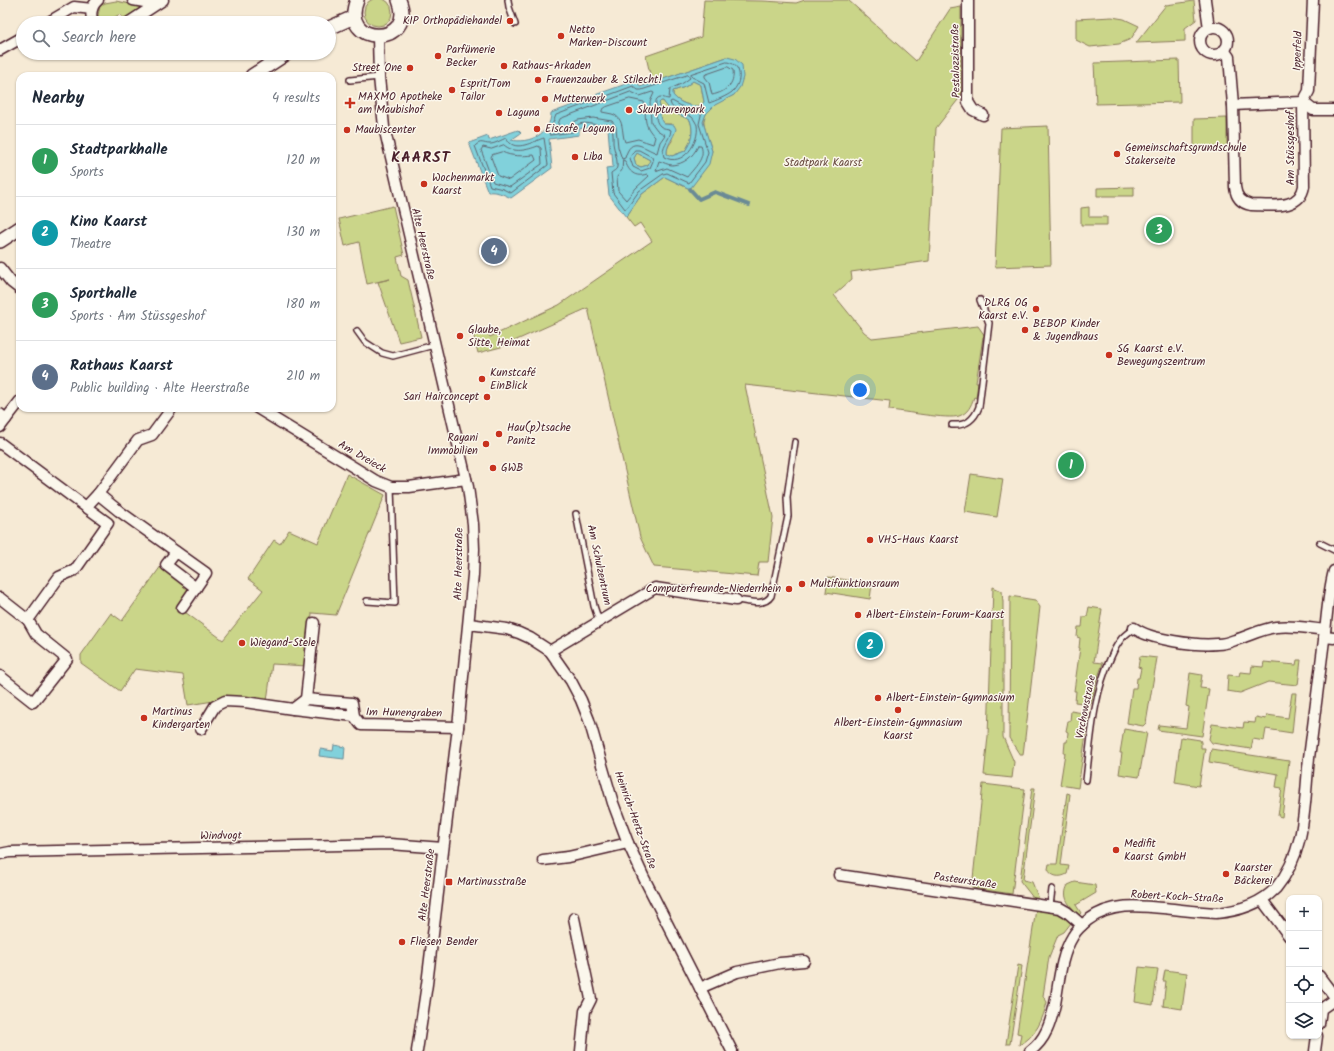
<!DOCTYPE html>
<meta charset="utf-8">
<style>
:root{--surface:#fff;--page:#f2f2f3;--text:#1f2937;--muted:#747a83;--line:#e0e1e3;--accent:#c8321e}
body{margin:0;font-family:Kalam,sans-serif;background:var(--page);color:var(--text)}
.controls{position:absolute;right:12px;bottom:12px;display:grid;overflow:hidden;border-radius:8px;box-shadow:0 1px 3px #0004}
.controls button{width:36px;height:36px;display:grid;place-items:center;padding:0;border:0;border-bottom:1px solid var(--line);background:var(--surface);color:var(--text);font:20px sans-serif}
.you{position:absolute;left:860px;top:390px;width:14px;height:14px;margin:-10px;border:3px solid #fff;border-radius:50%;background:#1a73e8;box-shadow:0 0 0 6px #1a73e833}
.badge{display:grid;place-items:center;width:26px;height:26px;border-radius:50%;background:var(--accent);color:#fff;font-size:13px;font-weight:700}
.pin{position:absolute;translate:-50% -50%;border:2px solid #fff;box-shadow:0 1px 4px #0006}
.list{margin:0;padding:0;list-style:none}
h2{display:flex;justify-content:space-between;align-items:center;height:52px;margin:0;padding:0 16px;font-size:17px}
h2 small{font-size:13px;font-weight:400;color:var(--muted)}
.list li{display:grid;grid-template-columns:26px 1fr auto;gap:12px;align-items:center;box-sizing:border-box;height:72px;padding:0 16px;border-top:1px solid var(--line)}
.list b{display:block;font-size:15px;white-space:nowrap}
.list p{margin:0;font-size:13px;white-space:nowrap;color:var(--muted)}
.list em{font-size:13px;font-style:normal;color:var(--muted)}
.icon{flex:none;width:22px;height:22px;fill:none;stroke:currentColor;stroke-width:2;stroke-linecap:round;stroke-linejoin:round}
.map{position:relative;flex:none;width:1334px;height:1051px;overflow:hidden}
.search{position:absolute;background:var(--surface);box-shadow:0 1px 3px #0004;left:16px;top:16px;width:320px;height:44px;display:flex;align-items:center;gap:10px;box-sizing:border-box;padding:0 14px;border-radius:22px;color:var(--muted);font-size:15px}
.panel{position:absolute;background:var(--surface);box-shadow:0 1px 3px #0004;left:16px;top:72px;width:320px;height:340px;border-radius:12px}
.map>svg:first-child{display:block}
.green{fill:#cad589;stroke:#8a7a5a}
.water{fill:#81d1db;stroke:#6b8a95;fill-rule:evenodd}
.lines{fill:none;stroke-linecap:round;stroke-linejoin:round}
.shore{stroke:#606671;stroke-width:1}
.stream{stroke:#6b8a95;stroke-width:4}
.service-casing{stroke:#4a1f2b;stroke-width:8}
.minor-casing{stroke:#4a1f2b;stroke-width:13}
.tertiary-casing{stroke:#4a1f2b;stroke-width:16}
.service{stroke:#fbf7ec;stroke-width:5}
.minor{stroke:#fbf7ec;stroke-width:10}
.tertiary{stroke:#fbf7ec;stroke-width:13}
.poi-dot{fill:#c8321e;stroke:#fbf7ec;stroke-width:1.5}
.labels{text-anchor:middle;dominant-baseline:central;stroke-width:3;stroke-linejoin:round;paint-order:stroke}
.poi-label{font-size:11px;fill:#4a1f2b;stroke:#fbf7ec;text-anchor:start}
.street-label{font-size:11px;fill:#4a1f2b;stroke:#fbf7ec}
.park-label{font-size:11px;fill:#6a4c42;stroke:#fbf7ec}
.district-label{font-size:15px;font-weight:bold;letter-spacing:1px;fill:#4a1f2b;stroke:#fbf7ec}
</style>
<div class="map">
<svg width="1334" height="1051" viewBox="0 0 1334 1051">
<rect width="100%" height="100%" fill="#f6ead5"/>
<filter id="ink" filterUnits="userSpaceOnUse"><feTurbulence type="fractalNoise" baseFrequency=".025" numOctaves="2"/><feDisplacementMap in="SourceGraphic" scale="8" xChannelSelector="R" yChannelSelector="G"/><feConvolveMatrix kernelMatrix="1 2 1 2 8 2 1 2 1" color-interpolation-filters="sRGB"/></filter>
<g filter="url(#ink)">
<!-- green -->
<g class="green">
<circle cx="378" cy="12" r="14"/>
<path d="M704 0 764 1 796 3 805 0H848L916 61 950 9 961 7V96L936 128 929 261 851 272 852 279 834 295 864 332 872 338 978 326 985 336 983 337 976 383H978L976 398 974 397C971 406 968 413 959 416 948 420 903 411 889 410L890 401 745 385 773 517 768 562H759L757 576 654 567 640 537 588 308 501 347 478 353 473 333 485 328 490 337 559 305 652 241 640 223 634 227 626 217 642 194 665 177 690 189 712 151C710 143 705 133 704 124 702 108 723 100 734 95L727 57 652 83 646 56 701 37Z"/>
<polygon points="116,1 139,6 140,8 124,19 120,14 110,20 111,23 100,23 98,15 100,6 105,3"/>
<polygon points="1194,1 1196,20 1185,28 1185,41 1136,43 1166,5"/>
<polygon points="1112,17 1124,19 1139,26 1131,39 1119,44 1090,47 1076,40 1076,19"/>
<polygon points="1179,60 1180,102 1096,104 1094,63"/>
<path d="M693 81 701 85 704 102 700 106C690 106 680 104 673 95V91L685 87Z"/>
<path d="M661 101H663C674 116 675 112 690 120 694 131 692 141 685 151L672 156 667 155V150L669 145 672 141 671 124H664C658 117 662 111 659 103Z"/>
<polygon points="1227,118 1227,147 1194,148 1194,119"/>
<polygon points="1048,126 1051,265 995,267 1001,128"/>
<polygon points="637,153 650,160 648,165 641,167 636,165 634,158"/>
<polygon points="1134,187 1134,196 1097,196 1097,188"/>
<polygon points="393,206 404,255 397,257 401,276 408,280 421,337 399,342 378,282 390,279 367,284 359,242 345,246 339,219"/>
<polygon points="1089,207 1089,217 1107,217 1107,225 1081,225 1081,208"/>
<polygon points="347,474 385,495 336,615 312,613 307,666 272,664 267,701 233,698 188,705 183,675 135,669 120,691 81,663 81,655 111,613 122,621 161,566 191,589 178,607 223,640 263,590 248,579 274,540 280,544 289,530 318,543"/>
<polygon points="971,474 1003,479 997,517 965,512"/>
<polygon points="828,577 872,584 870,599 826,592"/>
<polygon points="993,587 1002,591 1003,602 1003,737 1014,762 1012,778 984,775 988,736"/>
<polygon points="1010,596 1035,600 1040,607 1023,755 1020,755 1009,738"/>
<polygon points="1089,607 1102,609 1094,662 1103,663 1096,683 1091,704 1075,702 1076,691 1074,691 1080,648 1079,648 1080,638 1077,637 1078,627 1082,627 1083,617 1087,617"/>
<polygon points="1140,656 1157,658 1146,723 1143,726 1127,723 1132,688 1136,688 1137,678 1139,678 1141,668 1138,667"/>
<polygon points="1297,660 1301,660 1298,685 1268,682 1240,693 1227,691 1228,675 1239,676 1240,672 1251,673 1252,666 1263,667 1264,662 1296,665"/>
<polygon points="1190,673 1202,675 1200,688 1209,689 1202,736 1158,730 1159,725 1186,728 1189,707 1186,706"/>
<polygon points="1292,693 1296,693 1292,733 1266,729 1264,741 1253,739 1251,749 1212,743 1209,739 1212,724 1243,728 1244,722 1255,723 1256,717 1266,719 1267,715 1288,718"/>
<polygon points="1071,711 1089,714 1078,788 1060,785 1065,753 1064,753 1065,742 1067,742 1068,732 1066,731 1068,721 1070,721"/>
<polygon points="1124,729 1147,733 1139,777 1119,774 1122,753 1120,753"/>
<polygon points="1181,737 1200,740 1201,742 1201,748 1205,748 1199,786 1175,782"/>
<polygon points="1211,749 1289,761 1282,817 1278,816 1282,788 1276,787 1278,774 1209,762"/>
<polygon points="983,784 1025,789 1012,894 972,888"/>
<polygon points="1032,788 1035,788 1023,880 1032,882 1039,899 1034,899 1020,881"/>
<path d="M1067 793 1070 794 1061 865 1069 866 1067 874C1060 878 1051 877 1048 869L1049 864H1057Z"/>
<path d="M1075 882 1095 885 1096 893 1076 905 1081 913 1079 915C1070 906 1061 898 1068 885Z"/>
<path d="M1036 909 1059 912 1071 923 1064 932 1058 935 1049 957 1043 996 1047 1002C1043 1019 1036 1037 1019 1045L1021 1034 1017 1033Z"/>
<polygon points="1018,965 1022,966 1010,1044 1006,1044"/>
<polygon points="1139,967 1158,969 1153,1005 1135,1002"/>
<polygon points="1165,970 1187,973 1182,1009 1163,1006 1166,981 1163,981"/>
</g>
<!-- water -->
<g class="water">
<path d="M727 57 735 59 742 65 743 77 740 87 734 95 715 105 706 114 703 122 712 151 709 164 690 189 665 177 642 194 626 217 609 195 606 168 613 167 612 153H610L608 128 593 130V127L579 129V135L549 139 552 168 511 198C503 194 496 191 488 192L469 143 488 136 489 140 518 130 521 133 511 140C529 144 551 134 551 113L595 97V95L637 80 640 87ZM693 81 701 85 704 102 700 106C690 106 680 104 673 95V91L685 87ZM661 101H663C674 116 675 112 690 120 694 131 692 141 685 151L672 156 667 154C666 145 674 138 676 129L674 125 664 124C657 117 662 111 659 103ZM637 153 650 160 648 165 641 167 636 165 634 158Z"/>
<polygon points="334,745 345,747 344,759 319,756 320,749 333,751"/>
</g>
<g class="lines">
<!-- shore -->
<g class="shore">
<path d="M727 62C743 64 742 83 732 92 727 96 715 101 709 103L704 83 692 77 691 74Z"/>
<path d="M728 67 733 70C735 84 726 92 712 95L709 82 705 77V75Z"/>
<path d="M688 75 690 78 683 83 670 89 669 99C666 99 663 97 660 97 654 99 656 104 657 108 657 115 654 120 660 126 663 129 668 128 671 130 670 141 660 146 664 157 683 168 700 142 697 125 696 123 694 119 692 117 684 112 672 112 670 102L672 101 685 108 702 111 699 124 708 152 705 162 689 183 667 173 663 174 639 191 627 208 625 209 613 193 611 173C613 171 617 170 617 167 618 159 614 151 613 143 613 138 614 128 609 125 606 123 601 126 597 125 592 124 581 121 576 126 575 128 575 130 573 132L550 135 549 133 556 115 633 86 638 90H641Z"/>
<path d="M631 92 640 96 652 92 654 93 650 102 651 122 657 130 665 135 660 142 657 153C643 148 631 135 625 158L622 159 618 147 616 127 612 121 593 118 578 120 574 122 569 127 559 128 557 127 560 119Z"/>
<path d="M630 99 644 102C647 120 642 123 655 137L653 144 638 139 625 142C621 132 625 118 612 114 609 113 605 113 602 112V110L606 107Z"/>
<path d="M506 138C507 140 508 142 510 143 519 151 536 140 544 138L548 165 511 193 503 189 490 186 475 146C481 140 483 144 490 144 495 144 501 140 506 138Z"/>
<path d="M504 145C514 154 527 150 538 146L541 148 542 164 510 187 493 182 481 150 483 147 491 149Z"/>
<path d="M698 146H701C706 158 694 168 687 177L667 168 658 171 656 170 659 161C663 162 668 165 672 165 684 164 693 157 698 146Z"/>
<polygon points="635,150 639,150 652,157 653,161 650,168 641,171 633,167 630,158"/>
<path d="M502 152C512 157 523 156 534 155L536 160 509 180 498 176 491 157 492 155Z"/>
<path d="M623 160 625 161C629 172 635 178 647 174L649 176 636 188 626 200 618 191 617 177 622 170Z"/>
</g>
<!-- stream -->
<polyline class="stream" points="690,189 699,199 715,192 749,205"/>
<defs>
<g id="service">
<polyline points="508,0 509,7 515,24"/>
<polyline points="350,80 379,77"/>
<polyline points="357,331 365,342 382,353 393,356 434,345"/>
<path d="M952 425C966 426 974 420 979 407L989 323 980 300"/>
<polyline points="576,514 594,606 599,621"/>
<polyline points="1320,543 1334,550"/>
<path d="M736 600C747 601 764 607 771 596L788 516 787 497 795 442"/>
<polyline points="367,601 395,603 391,487"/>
<path d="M1086 780C1091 738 1093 695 1111 657 1114 650 1118 643 1122 638 1126 634 1130 631 1134 628"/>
<polyline points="1050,906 1052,889"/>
</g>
<g id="minor">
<polyline points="133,0 156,4"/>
<polyline points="968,0 968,102 973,110 983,115"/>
<polyline points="1205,0 1209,28"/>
<polyline points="47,23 74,7 92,9"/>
<path d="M93 23C90 15 91 6 98 0"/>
<polyline points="128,23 163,0"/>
<circle cx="1214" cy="41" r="14"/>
<polyline points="378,36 379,77 384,127 468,487 473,524 474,549 473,575 458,727 427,984 417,1051"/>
<polyline points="0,50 23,37"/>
<path d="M1224 50 1229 57 1233 105 1235 187C1236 197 1241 203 1251 205 1270 205 1300 211 1304 186L1303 102 1309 91 1313 0"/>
<polyline points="1303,102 1313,110 1334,110"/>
<polyline points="1233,105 1303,102"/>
<polyline points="0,268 11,282 20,289"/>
<polyline points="257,408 355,468 376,481 391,487 409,487 466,479"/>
<polyline points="0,414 6,419 20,401"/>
<polyline points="0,427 6,419"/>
<polyline points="0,443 86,507"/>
<polyline points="98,494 119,511 206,573 182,608"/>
<polyline points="176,552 166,565 196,588"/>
<polyline points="0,598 28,620"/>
<polyline points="469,624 507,629 519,633 530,638 550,651 571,681 581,700 589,720 613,803 628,843 644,878 732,1051"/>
<path d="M1134 628C1150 640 1198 646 1217 644 1223 644 1230 642 1235 640 1249 636 1261 629 1276 627 1292 625 1308 628 1325 630"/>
<polyline points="1324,637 1334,638"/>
<polyline points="550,651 655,588 736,600"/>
<polyline points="0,676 33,702 67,659 36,634 28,620 59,577 75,570 108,523 86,507 98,494 138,440 152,435 172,408"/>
<polyline points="306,699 314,623"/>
<polyline points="293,709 354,716"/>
<polyline points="201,729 215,706 225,701 245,702 293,709 306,699 352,703 354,716 361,725 458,727"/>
<polyline points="0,854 10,852 390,844 443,848"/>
<polyline points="543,860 568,857 628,843"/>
<polyline points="839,875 1060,908 1067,912 1082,925"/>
<polyline points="1262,900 1289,936"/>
<polyline points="574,918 591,999 585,1011 581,1051"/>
<polyline points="1319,976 1334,996"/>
<polyline points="700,988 737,972 780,963 804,961"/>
<polyline points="1319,1024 1321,1009 1334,1000"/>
<path d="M1030 1051C1046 1040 1051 1021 1055 1004 1059 981 1061 955 1073 936 1076 930 1082 925 1088 920 1113 901 1143 906 1173 909 1187 911 1201 912 1216 913 1238 911 1260 905 1276 888 1307 851 1304 802 1309 758 1314 718 1319 679 1324 640 1327 617 1328 593 1334 571"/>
<polyline points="1315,1051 1317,1036"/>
</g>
<g id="tertiary">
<path d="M357 0C338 47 418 47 399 0"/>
<polyline points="329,28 354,17"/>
<polyline points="252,76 287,53"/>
<polyline points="0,241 20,228"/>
</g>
</defs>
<!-- service casing -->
<use href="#service" class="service-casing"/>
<!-- minor casing -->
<use href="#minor" class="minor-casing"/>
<!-- tertiary casing -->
<use href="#tertiary" class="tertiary-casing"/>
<!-- service -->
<use href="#service" class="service"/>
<!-- minor -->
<use href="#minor" class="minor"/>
<!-- tertiary -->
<use href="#tertiary" class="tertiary"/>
</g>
</g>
<!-- markers -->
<g class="poi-dot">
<circle cx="510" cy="21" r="4"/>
<circle cx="561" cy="36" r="4"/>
<circle cx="438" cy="56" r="4"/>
<circle cx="504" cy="66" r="4"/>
<circle cx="410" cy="68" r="4"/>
<circle cx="538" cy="80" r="4"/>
<circle cx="452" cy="90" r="4"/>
<circle cx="545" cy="99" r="4"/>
<path d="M348 97h4v4h4v4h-4v4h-4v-4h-4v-4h4z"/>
<circle cx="629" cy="110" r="4"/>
<circle cx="499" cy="113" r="4"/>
<circle cx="537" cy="129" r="4"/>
<circle cx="347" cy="130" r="4"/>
<circle cx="1117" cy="154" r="4"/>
<circle cx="575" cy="157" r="4"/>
<circle cx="424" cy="184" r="4"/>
<circle cx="1036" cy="309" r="4"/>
<circle cx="1025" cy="330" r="4"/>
<circle cx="460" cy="336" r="4"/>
<circle cx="1109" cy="355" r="4"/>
<circle cx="482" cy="379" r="4"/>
<circle cx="487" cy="397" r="4"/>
<circle cx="499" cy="434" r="4"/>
<circle cx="486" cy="444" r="4"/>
<circle cx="493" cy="468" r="4"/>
<circle cx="870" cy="540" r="4"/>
<circle cx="802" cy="584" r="4"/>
<circle cx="789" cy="589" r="4"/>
<circle cx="858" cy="615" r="4"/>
<circle cx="242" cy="643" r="4"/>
<circle cx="878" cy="698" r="4"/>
<circle cx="898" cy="710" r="4"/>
<circle cx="144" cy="718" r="4"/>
<circle cx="1116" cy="850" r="4"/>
<circle cx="1226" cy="874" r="4"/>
<rect x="445" y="878" width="8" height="8" rx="2"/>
<circle cx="402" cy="942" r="4"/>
</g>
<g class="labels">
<!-- poi labels -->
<g class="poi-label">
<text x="502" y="21" text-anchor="end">KIP Orthopädiehandel</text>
<text x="569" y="30">Netto<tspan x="569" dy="13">Marken-Discount</tspan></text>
<text x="446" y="50">Parfümerie<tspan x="446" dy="13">Becker</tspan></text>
<text x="512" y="66">Rathaus-Arkaden</text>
<text x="402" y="68" text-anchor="end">Street One</text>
<text x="546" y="80">Frauenzauber &amp; Stilecht!</text>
<text x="460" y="84">Esprit/Tom<tspan x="460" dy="13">Tailor</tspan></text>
<text x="358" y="97">MAXMO Apotheke<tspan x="358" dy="13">am Maubishof</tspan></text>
<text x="553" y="99">Mutterwerk</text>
<text x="637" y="110">Skulpturenpark</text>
<text x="507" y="113">Laguna</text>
<text x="545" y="129">Eiscafe Laguna</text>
<text x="355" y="130">Maubiscenter</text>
<text x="1125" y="148">Gemeinschaftsgrundschule<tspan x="1125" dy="13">Stakerseite</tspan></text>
<text x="583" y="157">Liba</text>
<text x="432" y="178">Wochenmarkt<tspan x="432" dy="13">Kaarst</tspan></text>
<text x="1028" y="303" text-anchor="end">DLRG OG<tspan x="1028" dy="13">Kaarst e.V.</tspan></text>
<text x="1033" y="324">BEBOP Kinder<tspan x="1033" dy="13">&amp; Jugendhaus</tspan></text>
<text x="468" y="330">Glaube,<tspan x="468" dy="13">Sitte, Heimat</tspan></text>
<text x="1117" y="349">SG Kaarst e.V.<tspan x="1117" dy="13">Bewegungszentrum</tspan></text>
<text x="490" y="373">Kunstcafé<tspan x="490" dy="13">EinBlick</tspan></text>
<text x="479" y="397" text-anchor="end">Sari Hairconcept</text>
<text x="507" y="428">Hau(p)tsache<tspan x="507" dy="13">Panitz</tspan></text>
<text x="478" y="438" text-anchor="end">Rayani<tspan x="478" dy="13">Immobilien</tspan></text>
<text x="501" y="468">GWB</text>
<text x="878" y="540">VHS-Haus Kaarst</text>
<text x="810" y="584">Multifunktionsraum</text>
<text x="781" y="589" text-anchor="end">Computerfreunde-Niederrhein</text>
<text x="866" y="615">Albert-Einstein-Forum-Kaarst</text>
<text x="250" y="643">Wiegand-Stele</text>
<text x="886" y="698">Albert-Einstein-Gymnasium</text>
<text x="152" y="712">Martinus<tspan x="152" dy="13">Kindergarten</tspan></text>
<text x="898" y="723" text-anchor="middle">Albert-Einstein-Gymnasium<tspan x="898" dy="13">Kaarst</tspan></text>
<text x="1124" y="844">Medifit<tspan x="1124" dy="13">Kaarst GmbH</tspan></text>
<text x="1234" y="868">Kaarster<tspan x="1234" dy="13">Bäckerei</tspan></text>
<text x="457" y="882">Martinusstraße</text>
<text x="410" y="942">Fliesen Bender</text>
</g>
<!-- street labels -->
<g class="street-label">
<text transform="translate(1298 51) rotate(-88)">Ipperfeld</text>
<text transform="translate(956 61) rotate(-91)">Pestalozzistraße</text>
<text transform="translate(1291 148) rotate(-90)">Am Stüssgeshof</text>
<text transform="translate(423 244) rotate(77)">Alte Heerstraße</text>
<text transform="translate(362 457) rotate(30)">Am Dreieck</text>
<text transform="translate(459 564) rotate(-89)">Alte Heerstraße</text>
<text transform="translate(599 565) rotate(78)">Am Schulzentrum</text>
<text transform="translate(1086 707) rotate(-79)">Virchowstraße</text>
<text transform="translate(404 713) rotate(1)">Im Hunengraben</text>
<text transform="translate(635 820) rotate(70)">Heinrich-Hertz-Straße</text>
<text transform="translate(221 836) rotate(-1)">Windvogt</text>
<text transform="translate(965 881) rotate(8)">Pasteurstraße</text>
<text transform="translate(427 885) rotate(-83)">Alte Heerstraße</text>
<text transform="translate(1177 897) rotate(3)">Robert-Koch-Straße</text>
</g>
<!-- park labels -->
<g class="park-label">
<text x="823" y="163">Stadtpark Kaarst</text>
</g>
<!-- district labels -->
<g class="district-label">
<text x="421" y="158">KAARST</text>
</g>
</g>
</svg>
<div class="controls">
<button>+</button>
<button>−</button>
<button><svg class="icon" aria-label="locate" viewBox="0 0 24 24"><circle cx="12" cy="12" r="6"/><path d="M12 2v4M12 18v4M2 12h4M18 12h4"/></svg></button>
<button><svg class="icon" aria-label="layers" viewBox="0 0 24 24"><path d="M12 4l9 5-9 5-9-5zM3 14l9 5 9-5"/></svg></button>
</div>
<div class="you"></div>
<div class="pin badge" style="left:1071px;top:465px;background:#2e9e5b">1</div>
<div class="pin badge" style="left:870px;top:645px;background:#0f9aa8">2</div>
<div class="pin badge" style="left:1159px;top:230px;background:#2e9e5b">3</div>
<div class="pin badge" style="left:494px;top:251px;background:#5c6f8a">4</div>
<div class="search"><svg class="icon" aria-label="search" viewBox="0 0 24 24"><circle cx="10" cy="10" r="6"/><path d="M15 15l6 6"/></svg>Search here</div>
<section class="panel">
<h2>Nearby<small>4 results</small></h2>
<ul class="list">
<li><span class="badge" style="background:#2e9e5b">1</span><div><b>Stadtparkhalle</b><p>Sports</p></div><em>120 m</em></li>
<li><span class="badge" style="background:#0f9aa8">2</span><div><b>Kino Kaarst</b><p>Theatre</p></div><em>130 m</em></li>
<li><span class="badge" style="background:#2e9e5b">3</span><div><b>Sporthalle</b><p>Sports · Am Stüssgeshof</p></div><em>180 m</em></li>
<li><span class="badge" style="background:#5c6f8a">4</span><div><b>Rathaus Kaarst</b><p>Public building · Alte Heerstraße</p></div><em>210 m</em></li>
</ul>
</section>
</div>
